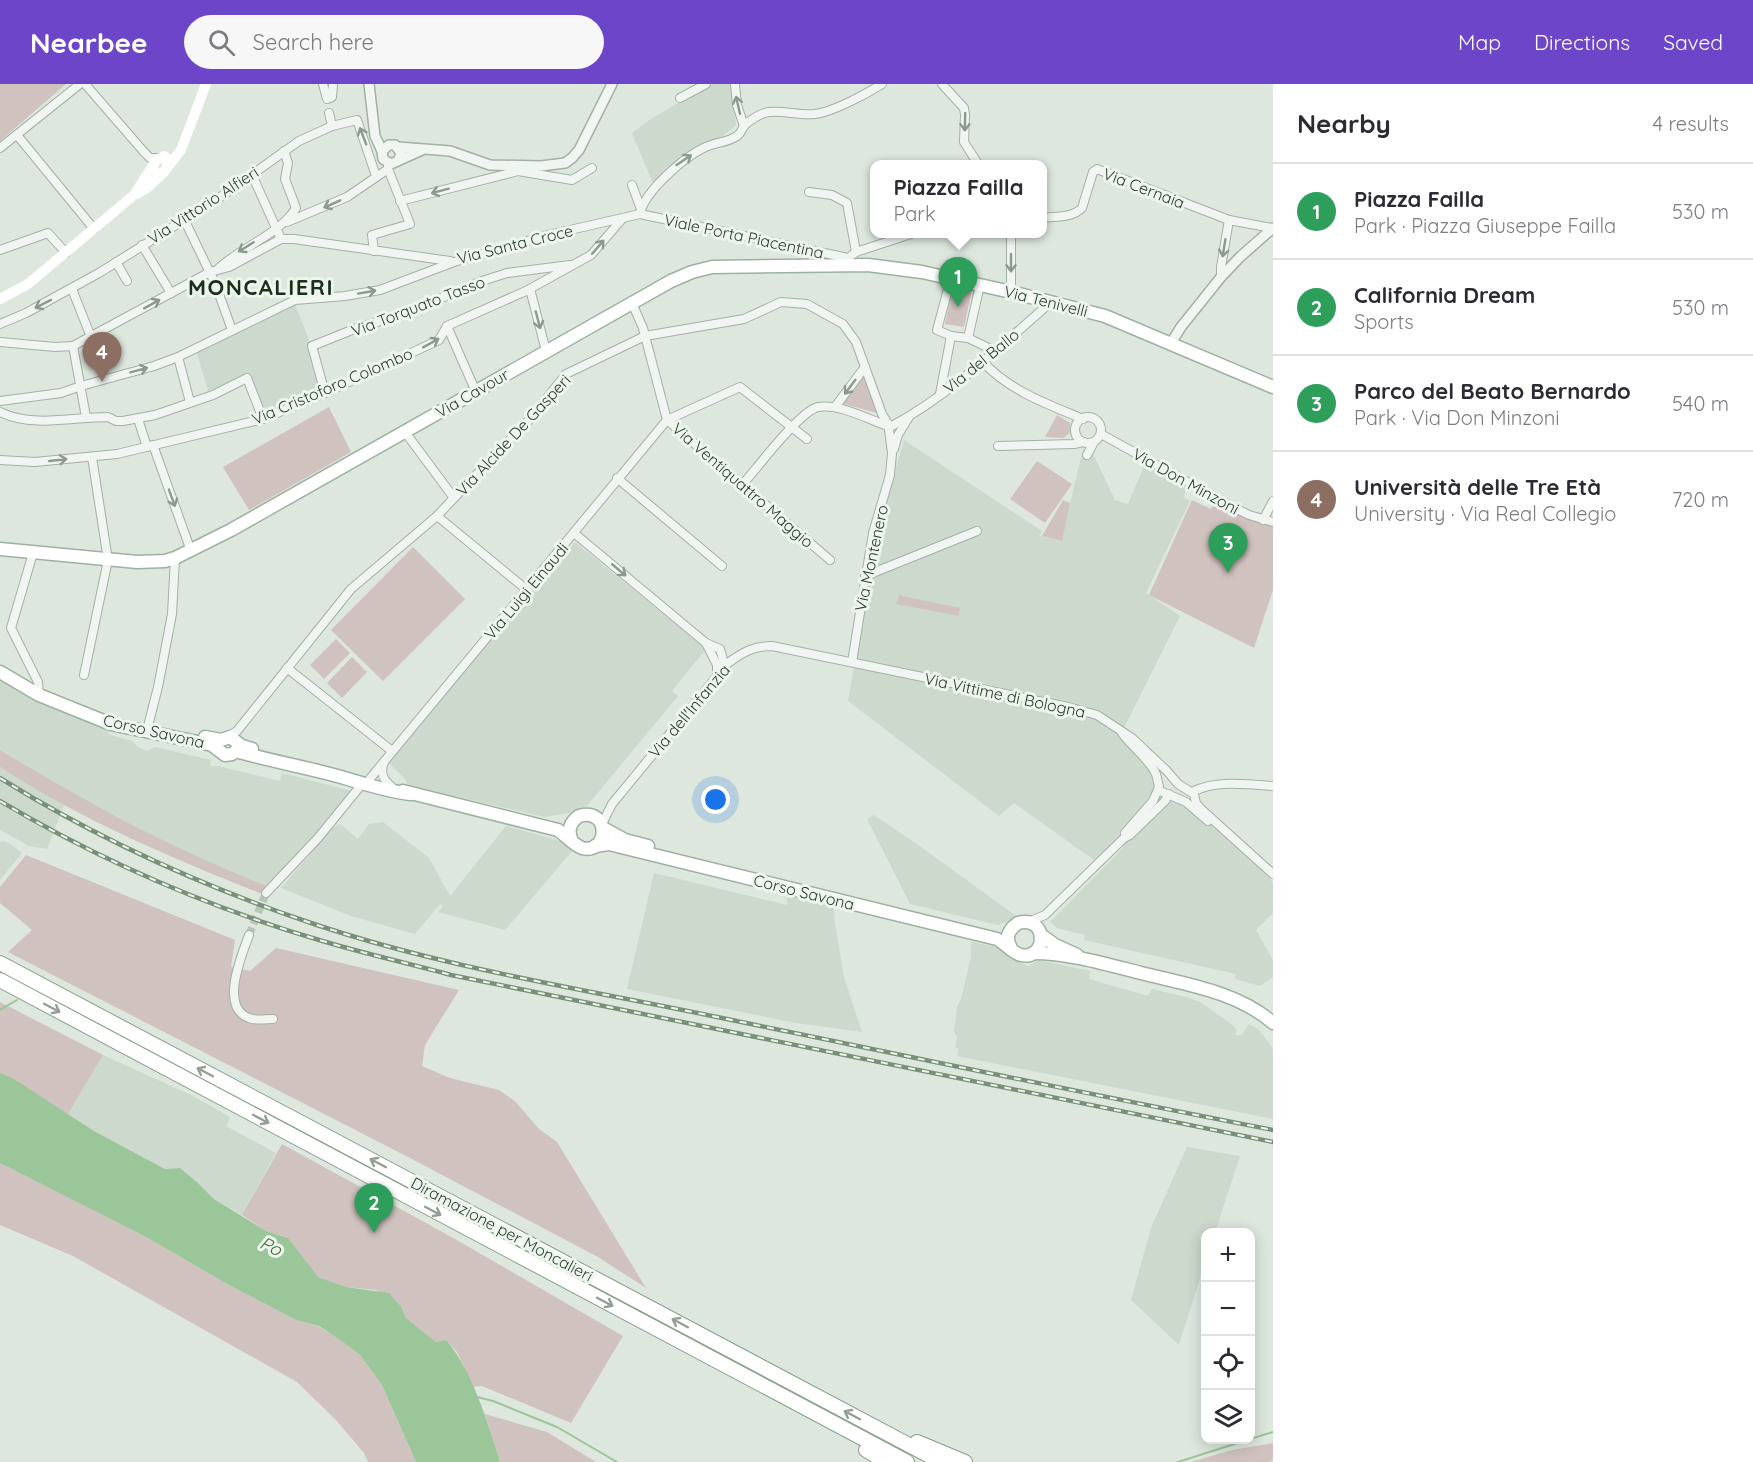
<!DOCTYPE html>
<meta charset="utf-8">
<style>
:root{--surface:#fff;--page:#f7f7f7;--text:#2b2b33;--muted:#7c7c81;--line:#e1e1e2;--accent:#6d45c9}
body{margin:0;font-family:Quicksand,sans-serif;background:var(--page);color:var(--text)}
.controls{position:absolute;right:18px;bottom:18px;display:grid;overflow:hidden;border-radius:12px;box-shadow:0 3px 15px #0003}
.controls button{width:54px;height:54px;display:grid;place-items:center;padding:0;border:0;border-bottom:2px solid var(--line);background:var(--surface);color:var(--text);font:30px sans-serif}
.you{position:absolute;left:716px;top:716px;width:21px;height:21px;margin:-15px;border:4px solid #fff;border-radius:50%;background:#1a73e8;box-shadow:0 0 0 9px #1a73e833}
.badge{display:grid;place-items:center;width:39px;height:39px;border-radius:50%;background:var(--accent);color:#fff;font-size:20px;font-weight:700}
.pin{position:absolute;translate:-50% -50px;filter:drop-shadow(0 2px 3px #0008)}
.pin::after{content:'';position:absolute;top:32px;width:21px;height:18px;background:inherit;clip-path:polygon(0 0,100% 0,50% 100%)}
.popup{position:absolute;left:870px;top:76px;width:177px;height:78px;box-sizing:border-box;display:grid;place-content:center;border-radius:12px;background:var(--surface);filter:drop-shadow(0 2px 4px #0005);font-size:20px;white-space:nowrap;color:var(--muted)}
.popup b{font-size:22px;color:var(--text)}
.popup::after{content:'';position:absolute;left:50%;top:100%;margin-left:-12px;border:12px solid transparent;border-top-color:var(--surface)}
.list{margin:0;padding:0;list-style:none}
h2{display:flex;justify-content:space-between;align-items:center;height:78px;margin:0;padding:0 24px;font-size:26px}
h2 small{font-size:20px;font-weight:400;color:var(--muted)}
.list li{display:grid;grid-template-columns:39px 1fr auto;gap:18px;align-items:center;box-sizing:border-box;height:96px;padding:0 24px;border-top:2px solid var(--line)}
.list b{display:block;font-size:22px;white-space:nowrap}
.list p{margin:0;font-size:20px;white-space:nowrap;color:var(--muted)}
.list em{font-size:20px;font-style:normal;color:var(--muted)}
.icon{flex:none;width:33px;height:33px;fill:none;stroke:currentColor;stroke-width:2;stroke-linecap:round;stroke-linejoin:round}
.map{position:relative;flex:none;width:1273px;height:1378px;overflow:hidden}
header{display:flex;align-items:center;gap:36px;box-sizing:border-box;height:84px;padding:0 30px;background:var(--accent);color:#fff}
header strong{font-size:28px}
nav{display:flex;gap:33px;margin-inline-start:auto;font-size:21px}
.search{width:420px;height:54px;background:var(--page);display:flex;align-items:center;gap:15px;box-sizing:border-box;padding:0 21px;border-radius:33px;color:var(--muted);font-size:22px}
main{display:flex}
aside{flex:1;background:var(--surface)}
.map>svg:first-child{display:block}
.built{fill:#ccd9cc}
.green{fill:#d0c2bf}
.water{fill:#9bc699}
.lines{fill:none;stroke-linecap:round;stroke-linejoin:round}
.stream{stroke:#9bc699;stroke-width:2}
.minor-tunnel{stroke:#b9c5ba;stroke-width:8;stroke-dasharray:8 4;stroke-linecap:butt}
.minor-casing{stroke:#a3b1a4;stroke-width:10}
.tertiary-casing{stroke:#a3b1a4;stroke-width:12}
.primary-casing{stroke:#9db29e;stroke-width:15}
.motorway-casing{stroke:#859d87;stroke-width:16}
.minor{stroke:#f0f5f1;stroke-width:8}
.tertiary{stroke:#f0f5f1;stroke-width:9}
.secondary{stroke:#fff;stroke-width:10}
.primary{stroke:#fff;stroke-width:12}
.motorway{stroke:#fff;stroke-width:14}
.rail-casing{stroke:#789079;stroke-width:4.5}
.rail{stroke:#edf5ed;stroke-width:2;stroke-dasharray:7;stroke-linecap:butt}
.oneway{stroke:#8c998d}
.oneway2{stroke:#939e94}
.labels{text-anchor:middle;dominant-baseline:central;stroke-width:6;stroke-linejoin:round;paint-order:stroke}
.street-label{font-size:16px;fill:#273d29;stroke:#edf5ed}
.water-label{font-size:18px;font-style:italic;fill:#336f33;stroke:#edf5ed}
.district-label{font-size:22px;font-weight:bold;letter-spacing:1.5px;fill:#1a2e1c;stroke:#edf5ed}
</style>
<header>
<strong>Nearbee</strong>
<div class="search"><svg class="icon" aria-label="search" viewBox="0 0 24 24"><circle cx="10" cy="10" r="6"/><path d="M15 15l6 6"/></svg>Search here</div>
<nav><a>Map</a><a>Directions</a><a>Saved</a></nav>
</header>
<main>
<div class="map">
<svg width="1273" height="1378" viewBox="0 0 1273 1378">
<rect width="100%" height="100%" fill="#dde7de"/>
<!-- built -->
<g class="built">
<polygon points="713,0 733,0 736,41 723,52 687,70 674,80 656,101 652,97 632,49 648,37 689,12"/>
<polygon points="295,220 312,264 323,306 264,332 248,294 209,309 196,267"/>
<polygon points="904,356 1042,447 1040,452 1061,457 1083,365 1093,370 1115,416 1128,420 1145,380 1188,403 1183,413 1190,417 1146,509 1180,532 1124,644 1136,668 1149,686 1155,704 1198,730 1266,789 1273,799 1273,829 1256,846 1273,876 1273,893 1260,902 1235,895 1236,890 1084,856 1085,851 1057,844 1050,838 1124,763 1114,757 1094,776 1014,719 999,732 848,617 878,445"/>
<polygon points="575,458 706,565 672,607 678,612 587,722 579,724 569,729 544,733 408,701 404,694 387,677 500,542"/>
<polygon points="0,595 37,618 105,645 110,651 132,657 138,663 147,667 155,663 211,676 210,682 218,682 280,697 282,689 352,707 290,781 266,802 177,764 73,710 0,666"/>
<polygon points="0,683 64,721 47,765 29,762 0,746"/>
<polygon points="874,731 914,758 1019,834 998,841 910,820 867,735"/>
<polygon points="383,738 429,774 450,812 506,742 557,756 573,766 505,846 438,828 443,822 440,820 415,850 351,832 281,804 331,745 340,740 358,755 369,740"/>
<polygon points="2,757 9,759 22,769 0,796 0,759"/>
<polygon points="654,789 787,821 787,809 834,820 834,833 844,893 862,948 796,939 627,905"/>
<polygon points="971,858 1002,864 1010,874 1028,882 1039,876 1090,887 1089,895 1148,912 1152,905 1186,913 1200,918 1233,941 1237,946 1235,951 1241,952 1249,940 1258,945 1273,964 1273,1035 957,972 959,965 955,963 957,953 954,948 957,923 961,915 971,873"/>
<polygon points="103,971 193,1012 230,1033 226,1042 276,1069 242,1131 214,1115 198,1099 180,1084 165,1085 94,1047 68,1030"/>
<polygon points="1187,1063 1240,1072 1215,1148 1206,1148 1205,1178 1179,1261 1131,1216 1151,1144"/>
</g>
<!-- green -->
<g class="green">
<polygon points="0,0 66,0 0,57"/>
<polygon points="953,201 972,206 964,243 945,240"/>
<polygon points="864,288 877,329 841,319"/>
<polygon points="329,323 351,368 249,426 223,383"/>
<polygon points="1057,331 1070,339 1070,349 1063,354 1045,353"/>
<polygon points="1037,377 1072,400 1045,439 1010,415"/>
<polygon points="1063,416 1070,419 1062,457 1042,452"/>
<polygon points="1192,416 1211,425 1215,417 1250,436 1273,442 1273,506 1254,564 1149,511"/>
<polygon points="413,463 465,515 383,597 331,546"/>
<polygon points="900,510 902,512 960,524 959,532 896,520"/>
<polygon points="336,555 350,569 324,595 310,581"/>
<polygon points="352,573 367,588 342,614 327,599"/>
<path d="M0 666C58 701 116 734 177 763 206 777 236 789 266 802L262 810C172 774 81 736 0 683Z"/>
<polygon points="26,771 235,856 231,883 250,887 276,864 459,906 425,961 422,982 450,994 499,1006 515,1017 539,1045 557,1058 646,1204 598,1173 410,1074 8,868 32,846 0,819 0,803"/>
<polygon points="0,918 103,971 68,1030 0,989"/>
<polygon points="282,1060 455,1155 623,1252 571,1339 482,1302 473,1303 457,1268 446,1256 436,1258 406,1234 402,1224 376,1206 346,1203 317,1193 288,1154 266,1147 242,1131"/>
<polygon points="0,1079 148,1154 227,1200 296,1236 318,1242 344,1259 360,1271 382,1301 416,1378 368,1378 364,1369 336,1336 297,1298 73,1172 0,1141"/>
<polygon points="485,1330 547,1348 596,1378 500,1378"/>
<polygon points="1273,1359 1273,1376 1270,1378 1191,1378 1232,1366"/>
</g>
<!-- water -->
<path class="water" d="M0 989 14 995 94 1047 165 1085 180 1084 198 1099 214 1115 266 1147 288 1154 318 1193 346 1203 389 1209 402 1224 406 1234 436 1258 446 1256C471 1284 489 1341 500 1378H416L382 1301 360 1271 344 1259 319 1242 296 1236 227 1200 148 1154 0 1079Z"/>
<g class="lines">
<!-- stream -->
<g class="stream">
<polyline points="0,926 17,916"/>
<polyline points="477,1313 493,1317 557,1343 617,1378"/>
<polyline points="1250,1355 1273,1348"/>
<polyline points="1178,1378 1247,1356"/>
</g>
<!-- minor-tunnel -->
<polyline class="minor-tunnel" points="249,851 266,809"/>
<defs>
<g id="minor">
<polyline points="85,0 144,68 150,74 157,74"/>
<polyline points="323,0 327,15 332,13 333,0"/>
<polyline points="735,0 737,21 744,42"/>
<polyline points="942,0 964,24 965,31 964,58 978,80"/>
<polyline points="680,14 706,0"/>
<polyline points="329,29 332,42"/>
<polyline points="17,51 94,145"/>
<polyline points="0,64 80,0"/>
<polyline points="252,91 281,155"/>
<polyline points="632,101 641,125"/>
<polyline points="809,108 832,111 847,119 856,168"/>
<polyline points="400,117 518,87 572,96 592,84"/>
<path d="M640 130C644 107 689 68 711 61 720 58 728 58 737 52 742 49 741 45 745 41 750 36 761 29 769 28 783 26 800 32 815 30 833 28 866 10 882 0"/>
<path d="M1042 134C1056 132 1072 134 1082 124L1093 88 1097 85 1229 136 1272 144"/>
<polyline points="184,135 215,199 232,246"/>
<polyline points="287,138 347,113 388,85"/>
<polyline points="142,161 171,209"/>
<polyline points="0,166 48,149 66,169"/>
<polyline points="374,167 372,151 410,140 388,85 388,79"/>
<polyline points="852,171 856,168 911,150"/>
<polyline points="116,178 127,197"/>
<path d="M219 184C242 163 281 149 296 124L285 95 288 79 284 67"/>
<polyline points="1221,193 1221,183 1229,136"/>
<polyline points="951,194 937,246 951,252 968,254 980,201"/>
<polyline points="72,205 91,253"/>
<polyline points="530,205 546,267"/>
<polyline points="1011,208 1011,150"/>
<polyline points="632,219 643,244 667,336 830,476"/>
<polyline points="0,240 26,229 99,189 219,114 299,57 332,42 357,36 376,92"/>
<polyline points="447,242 476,308"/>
<polyline points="968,254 995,267"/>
<polyline points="0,258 55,263 73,262 210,188 229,183 281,155 294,155 450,177"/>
<polyline points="73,262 86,333"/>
<polyline points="178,273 190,318"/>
<path d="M983 278C1010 307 1047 320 1083 335"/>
<polyline points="325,309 312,262 357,244 398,232 482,197 507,189 570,181"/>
<polyline points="940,310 951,252"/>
<polyline points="0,317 61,309 81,302 154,282 178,273 295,216 345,212 380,206 454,178 548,151 640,130 848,174"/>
<polyline points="835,323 865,283"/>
<path d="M0 328C34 344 72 333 108 333L116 337H123L155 331 213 311 247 294 263 335"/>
<circle cx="1088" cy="346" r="13"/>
<polyline points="138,335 147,363"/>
<path d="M890 343C950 311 1001 262 1051 218"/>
<polyline points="405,348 454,414"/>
<polyline points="1101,350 1231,422 1249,431 1273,438"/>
<polyline points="153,361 191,467"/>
<polyline points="998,362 1074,360 1083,358"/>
<polyline points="894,365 898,351 909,333"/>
<polyline points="1087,371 1094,358"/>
<polyline points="0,376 35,378 117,370 263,335 325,309 439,256 447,242 526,207 591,171 623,134"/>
<polyline points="617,394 722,482"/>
<path d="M743 400C757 384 800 327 818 323 839 319 870 336 890 343"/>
<polyline points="437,432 527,506"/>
<polyline points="1263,436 1273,417"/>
<polyline points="574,449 706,559 717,581 717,594"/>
<polyline points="33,469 11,544 38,598 39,611"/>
<polyline points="865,492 977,447"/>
<polyline points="706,559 720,565 725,583"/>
<polyline points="287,584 392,667"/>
<polyline points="84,591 108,476 92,373"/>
<polyline points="148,642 158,603 172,530 175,474"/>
<path d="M1122 649C1132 663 1147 673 1155 688 1158 694 1158 701 1160 707L1186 718 1208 737"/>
<polyline points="227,653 237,647 351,505 437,432 454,414 531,334 566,290 645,252 744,235 781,218 807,220 843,240 856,258 882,330 890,343 889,346 892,369 890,391 873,449 852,578"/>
<path d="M384 678C380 689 383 696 392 703"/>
<polyline points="368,697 667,336 740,303 807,355"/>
<path d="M1192 708C1216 696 1247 700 1273 702"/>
<path d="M602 740 612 720 728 579C743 568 754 562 772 562L1068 623 1097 631 1132 654 1167 687 1178 700 1194 710 1196 719 1201 725 1273 790"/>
<polyline points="1125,749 1153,717 1159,703"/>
<polyline points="266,809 318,754 362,700"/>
<polyline points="1028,838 1045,831 1124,754 1130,751 1165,717 1169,710"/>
<path d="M249 851C242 871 219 923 249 934 256 937 265 935 273 935"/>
</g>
<g id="tertiary">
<polyline points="369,0 375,52 382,67"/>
<polyline points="398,63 450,67 490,81 541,82 565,79 572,74 579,66 612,0"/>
<polyline points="399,75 401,69 395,61 389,61 382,67 383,75 391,80 422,66"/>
<polyline points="1171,259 1181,243 1221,193 1240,173 1273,144"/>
</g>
<g id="primary">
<polyline points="0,465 137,478 165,477 175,474 231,446 671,197 692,188 712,183 868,181 922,188 1011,208 1105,232 1273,303"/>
<path d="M0 588 39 611 111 640 212 661 225 671 232 670 236 667C267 676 299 682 330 690 357 697 383 707 411 710"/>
<polyline points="205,653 221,656 230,653 242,662 252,665"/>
<path d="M403 707 558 746C565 751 574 761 582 764 609 771 611 723 579 732 570 738 567 747 572 757"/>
<polyline points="603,744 625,756 648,762"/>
<path d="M595 762 609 760 997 855C1005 859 1012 869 1021 871 1047 877 1049 831 1018 839 1008 846 1005 854 1011 864"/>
<polyline points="1041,851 1055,861 1077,871"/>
<path d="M1033 869C1069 869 1106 880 1141 889 1185 900 1238 908 1273 939"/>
</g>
<g id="motorway">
<polyline points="0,879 941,1378"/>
<polyline points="0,896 907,1378"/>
<polyline points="917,1358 965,1378"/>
<polyline points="866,1366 886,1378"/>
</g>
</defs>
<!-- minor casing -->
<use href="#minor" class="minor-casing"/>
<!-- tertiary casing -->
<use href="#tertiary" class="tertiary-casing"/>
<!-- primary casing -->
<use href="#primary" class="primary-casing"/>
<!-- motorway casing -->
<use href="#motorway" class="motorway-casing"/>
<!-- minor -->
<use href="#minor" class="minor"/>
<!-- tertiary -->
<use href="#tertiary" class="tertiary"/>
<!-- secondary -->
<g class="secondary">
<path d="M164 72 168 75C168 83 165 90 156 90L153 86 154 78Z"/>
<polyline points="167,84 181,66 206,0"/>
<polyline points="137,110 147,104 164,88"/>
<polyline points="0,215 28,200 134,111 152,83"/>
</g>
<!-- primary -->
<use href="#primary" class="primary"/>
<!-- motorway -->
<use href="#motorway" class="motorway"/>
<defs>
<g id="rail">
<path d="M0 694C96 754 207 804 314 840 445 884 583 905 717 933 902 971 1087 1010 1273 1046"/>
<path d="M0 717C99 776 208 823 319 856 362 869 407 879 451 891L1273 1058"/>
</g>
</defs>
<!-- rail casing -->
<use href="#rail" class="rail-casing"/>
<!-- rail -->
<use href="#rail" class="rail"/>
</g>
<!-- one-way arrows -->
<defs><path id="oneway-shaft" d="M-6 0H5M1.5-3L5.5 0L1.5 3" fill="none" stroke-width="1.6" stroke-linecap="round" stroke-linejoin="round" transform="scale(1.5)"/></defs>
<g class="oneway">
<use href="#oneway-shaft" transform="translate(738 21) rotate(-103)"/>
<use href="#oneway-shaft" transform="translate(965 38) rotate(91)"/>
<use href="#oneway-shaft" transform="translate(363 52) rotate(-111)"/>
<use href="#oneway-shaft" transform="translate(684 76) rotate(-34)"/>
<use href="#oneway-shaft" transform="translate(440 107) rotate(165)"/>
<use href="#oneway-shaft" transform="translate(332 120) rotate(156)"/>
<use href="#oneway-shaft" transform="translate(246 163) rotate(148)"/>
<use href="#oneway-shaft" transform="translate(598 163) rotate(-49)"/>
<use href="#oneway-shaft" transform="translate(1224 164) rotate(99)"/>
<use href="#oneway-shaft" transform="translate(1011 179) rotate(90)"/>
<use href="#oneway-shaft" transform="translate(367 208) rotate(-10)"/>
<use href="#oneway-shaft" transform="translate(43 220) rotate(153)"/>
<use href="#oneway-shaft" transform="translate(152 220) rotate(-29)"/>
<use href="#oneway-shaft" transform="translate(538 236) rotate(75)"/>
<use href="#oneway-shaft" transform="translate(431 259) rotate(-29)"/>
<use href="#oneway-shaft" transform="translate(139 286) rotate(-15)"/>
<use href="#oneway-shaft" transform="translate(850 303) rotate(127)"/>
<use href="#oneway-shaft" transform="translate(58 376) rotate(-6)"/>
<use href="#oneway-shaft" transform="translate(172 414) rotate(70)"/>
<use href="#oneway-shaft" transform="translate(619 486) rotate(40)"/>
</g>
<g class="oneway2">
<use href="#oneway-shaft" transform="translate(52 924) rotate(28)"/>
<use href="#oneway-shaft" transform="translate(205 988) rotate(-152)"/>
<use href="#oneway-shaft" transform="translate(261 1035) rotate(28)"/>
<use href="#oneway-shaft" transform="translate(378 1079) rotate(-152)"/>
<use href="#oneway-shaft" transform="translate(433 1127) rotate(28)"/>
<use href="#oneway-shaft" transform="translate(605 1218) rotate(28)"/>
<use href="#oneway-shaft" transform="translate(680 1239) rotate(-152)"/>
<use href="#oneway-shaft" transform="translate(852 1331) rotate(-152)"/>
</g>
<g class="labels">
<!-- street labels -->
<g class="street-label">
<text transform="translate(1144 104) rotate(21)">Via Cernaia</text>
<text transform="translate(203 121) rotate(-33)">Via Vittorio Alfieri</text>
<text transform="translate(744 152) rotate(12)">Viale Porta Piacentina</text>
<text transform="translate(515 160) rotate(-14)">Via Santa Croce</text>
<text transform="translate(1046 217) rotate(14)">Via Tenivelli</text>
<text transform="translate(418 222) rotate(-21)">Via Torquato Tasso</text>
<text transform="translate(981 277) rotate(-39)">Via del Ballo</text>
<text transform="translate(332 302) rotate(-23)">Via Cristoforo Colombo</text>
<text transform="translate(472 309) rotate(-30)">Via Cavour</text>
<text transform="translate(513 351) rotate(-47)">Via Alcide De Gasperi</text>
<text transform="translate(1186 397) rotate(29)">Via Don Minzoni</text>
<text transform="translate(743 401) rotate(41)">Via Ventiquattro Maggio</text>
<text transform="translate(871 474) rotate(-78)">Via Montenero</text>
<text transform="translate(526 507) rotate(-50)">Via Luigi Einaudi</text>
<text transform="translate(1005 611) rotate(12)">Via Vittime di Bologna</text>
<text transform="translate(689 627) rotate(-50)">Via dell'Infanzia</text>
<text transform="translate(154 647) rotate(13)">Corso Savona</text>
<text transform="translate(804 808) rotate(14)">Corso Savona</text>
<text transform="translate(502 1145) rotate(28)">Diramazione per Moncalieri</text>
</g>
<!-- water labels -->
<g class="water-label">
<text transform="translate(271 1162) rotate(26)">Po</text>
</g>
<!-- district labels -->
<g class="district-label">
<text x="261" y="203">MONCALIERI</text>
</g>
</g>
</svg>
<div class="controls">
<button>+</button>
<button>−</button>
<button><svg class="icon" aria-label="locate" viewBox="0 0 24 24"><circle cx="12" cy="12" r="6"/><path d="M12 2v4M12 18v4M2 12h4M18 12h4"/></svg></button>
<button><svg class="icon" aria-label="layers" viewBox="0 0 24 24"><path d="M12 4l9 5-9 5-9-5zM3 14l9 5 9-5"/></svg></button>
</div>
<div class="you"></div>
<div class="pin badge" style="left:958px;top:223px;background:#2e9e5b">1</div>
<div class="popup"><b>Piazza Failla</b>Park</div>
<div class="pin badge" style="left:374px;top:1149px;background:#2e9e5b">2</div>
<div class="pin badge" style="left:1228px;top:489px;background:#2e9e5b">3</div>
<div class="pin badge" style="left:102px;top:298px;background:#8d6e63">4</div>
</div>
<aside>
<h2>Nearby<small>4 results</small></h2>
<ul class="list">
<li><span class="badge" style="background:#2e9e5b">1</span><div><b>Piazza Failla</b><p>Park · Piazza Giuseppe Failla</p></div><em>530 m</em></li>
<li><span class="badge" style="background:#2e9e5b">2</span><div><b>California Dream</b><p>Sports</p></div><em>530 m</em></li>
<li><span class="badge" style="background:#2e9e5b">3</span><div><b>Parco del Beato Bernardo</b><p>Park · Via Don Minzoni</p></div><em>540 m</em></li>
<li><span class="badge" style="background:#8d6e63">4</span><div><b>Università delle Tre Età</b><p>University · Via Real Collegio</p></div><em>720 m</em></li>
</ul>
</aside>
</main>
